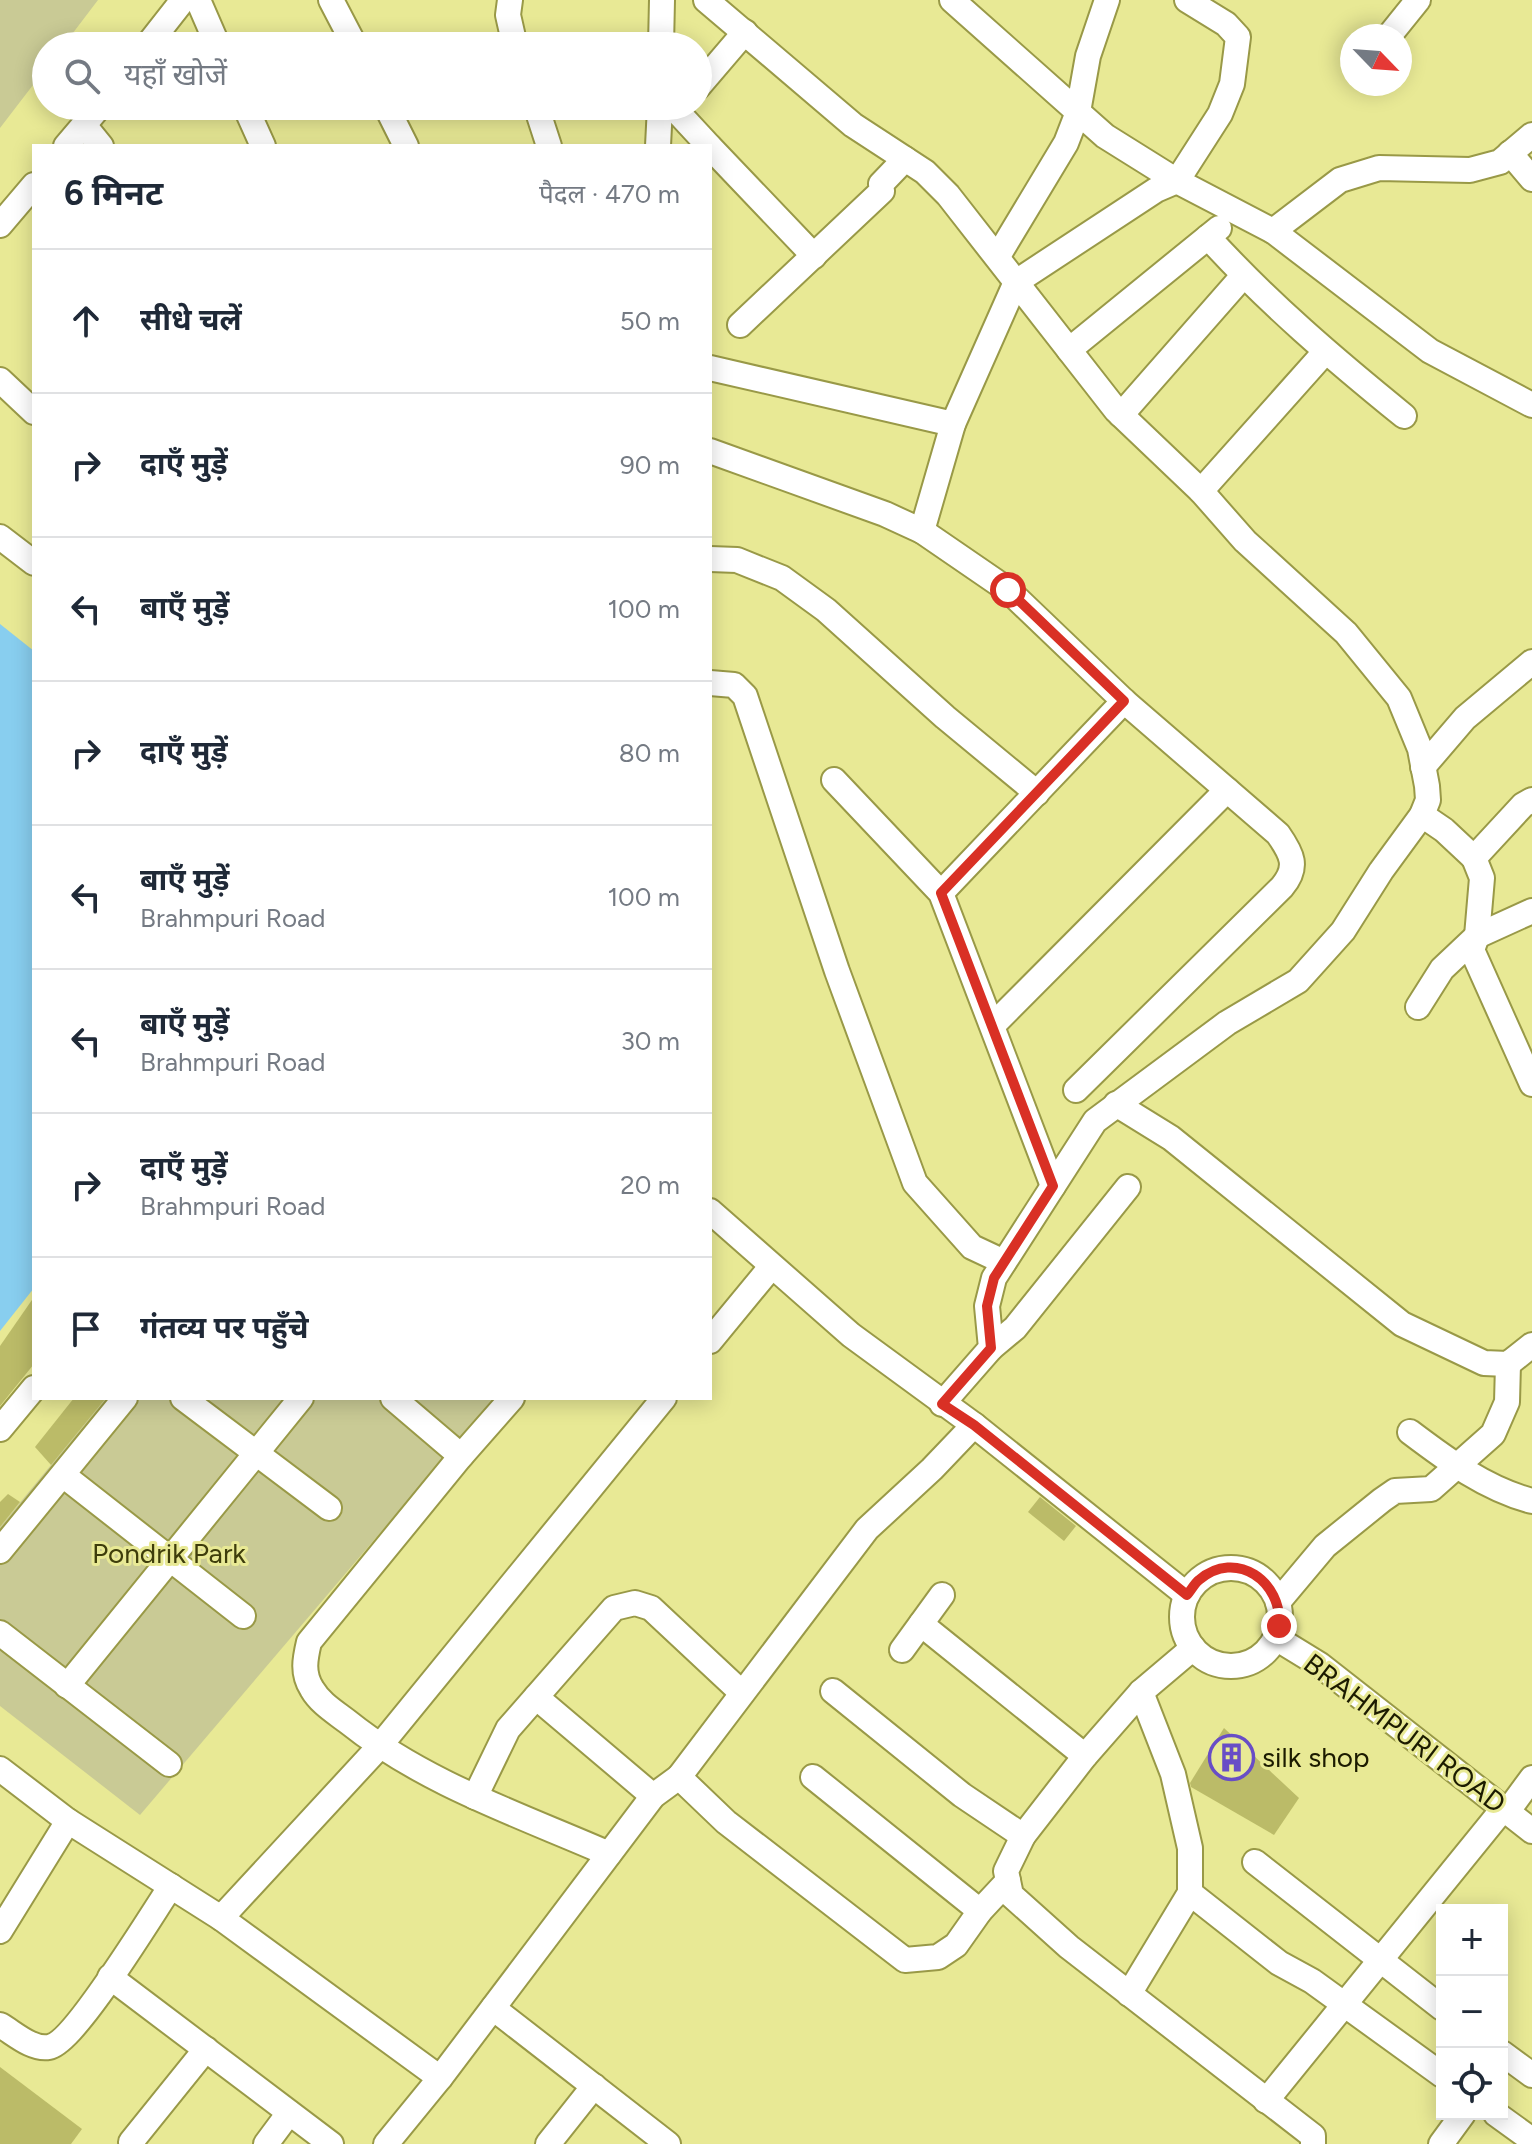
<!DOCTYPE html>
<html lang="hi">
<meta charset="utf-8">
<style>
:root{--surface:#fff;--page:#f2f2f3;--text:#1f2937;--muted:#747a83;--line:#e0e1e3}
body{margin:0;font-family:Figtree,"Noto Sans Devanagari",sans-serif;background:var(--page);color:var(--text)}
.controls{position:absolute;right:24px;bottom:24px;display:grid;overflow:hidden;border-radius:0px;box-shadow:0 4px 20px #0003}
.controls button{width:72px;height:72px;display:grid;place-items:center;padding:0;border:0;border-bottom:2px solid var(--line);background:var(--surface);color:var(--text);font:40px sans-serif}
.compass{position:absolute;left:1340px;top:24px;width:72px;height:72px;border-radius:50%;background:var(--surface);box-shadow:0 4px 20px #0003;rotate:115deg}
.stop{position:absolute;width:24px;height:24px;margin:-18px;border:6px solid #d93025;border-radius:50%;background:#fff}
.stop.end{background:#d93025;border-color:#fff;box-shadow:0 2px 8px #0008}
.list{margin:0;padding:0;list-style:none}
h2{display:flex;justify-content:space-between;align-items:center;height:104px;margin:0;padding:0 32px;font-size:34px}
h2 small{font-size:26px;font-weight:400;color:var(--muted)}
.list li{display:grid;grid-template-columns:52px 1fr auto;gap:24px;align-items:center;box-sizing:border-box;height:144px;padding:0 32px;border-top:2px solid var(--line)}
.list b{display:block;font-size:30px;white-space:nowrap}
.list p{margin:0;font-size:26px;white-space:nowrap;color:var(--muted)}
.list em{font-size:26px;font-style:normal;color:var(--muted)}
.icon{flex:none;width:44px;height:44px;fill:none;stroke:currentColor;stroke-width:2;stroke-linecap:round;stroke-linejoin:round}
.map{position:relative;flex:none;width:1532px;height:2144px;overflow:hidden}
.search{position:absolute;background:var(--surface);box-shadow:0 4px 20px #0003;left:32px;top:32px;width:680px;height:88px;display:flex;align-items:center;gap:20px;box-sizing:border-box;padding:0 28px;border-radius:44px;color:var(--muted);font-size:30px}
.panel{position:absolute;background:var(--surface);box-shadow:0 4px 20px #0003;left:32px;top:144px;width:680px;height:1256px;border-radius:0px}
.map>svg:first-child{display:block}
.green{fill:#c9ca95}
.water{fill:#88ceef}
.building{fill:#bbbb68}
.lines{fill:none;stroke-linecap:round;stroke-linejoin:round}
.minor-casing{stroke:#999947;stroke-width:28}
.minor{stroke:#fff;stroke-width:24}
.route{stroke:#d93025;stroke-width:10}
.labels{text-anchor:middle;dominant-baseline:central;stroke-width:6;stroke-linejoin:round;paint-order:stroke}
.park-label{font-size:28px;fill:#3e3d0b;stroke:#e8e995}
.street-label{font-size:28px;fill:#1c1b00;stroke:#e8e995}
.poi-label{font-size:28px;fill:#1c1b00;stroke:#e8e995;text-anchor:start}
</style>
<div class="map">
<svg width="1532" height="2144" viewBox="0 0 1532 2144">
<rect width="100%" height="100%" fill="#e8e995"/>
<!-- green -->
<g class="green">
<polygon points="0,0 98,0 63,46 46,46 46,68 0,128"/>
<polygon points="106,1398 495,1398 140,1815 0,1706 0,1527"/>
</g>
<!-- water -->
<polygon class="water" points="0,624 34,651 34,1288 0,1331"/>
<!-- building -->
<g class="building">
<polygon points="34,1297 34,1364 0,1406 0,1346"/>
<polygon points="74,1398 106,1398 51,1465 35,1447"/>
<polygon points="8,1494 20,1502 0,1527 0,1502"/>
<polygon points="1040,1497 1076,1526 1064,1541 1028,1512"/>
<polygon points="1224,1728 1299,1798 1274,1835 1191,1787 1190,1783"/>
<polygon points="0,2067 82,2129 71,2144 0,2144"/>
</g>
<g class="lines">
<defs>
<g id="minor">
<polyline points="198,0 218,46"/>
<polyline points="331,0 355,46"/>
<polyline points="510,0 508,15 515,46"/>
<polyline points="706,0 853,125 925,172 948,195 1116,410 1201,491 1245,541 1346,633 1399,698 1420,749 1427,786 1428,800 1422,815 1381,871 1343,931 1298,981 1227,1023 1095,1121 994,1278 987,1306 991,1348 942,1404"/>
<polyline points="952,0 1105,136 1177,181 1273,231 1430,351 1532,405"/>
<polyline points="1389,36 1418,0"/>
<polyline points="147,46 183,0"/>
<polyline points="661,46 662,0"/>
<polyline points="698,87 745,32"/>
<polyline points="245,106 263,146"/>
<polyline points="386,106 406,146"/>
<polyline points="536,106 549,146"/>
<polyline points="672,106 709,146"/>
<polyline points="84,125 101,146"/>
<polyline points="66,146 100,106"/>
<polyline points="658,146 660,106"/>
<polyline points="710,147 814,256"/>
<polyline points="1510,153 1532,179"/>
<polyline points="0,225 34,185"/>
<polyline points="1273,231 1340,180 1379,168 1470,170 1500,162 1532,135"/>
<path d="M1208 237C1268 303 1335 360 1404 416"/>
<polyline points="998,256 1066,143 1078,112 1088,56 1107,0"/>
<polyline points="740,325 882,191 881,184 905,159"/>
<polyline points="1069,350 1219,228"/>
<polyline points="710,368 953,424"/>
<polyline points="0,380 34,412"/>
<polyline points="1121,415 1243,276"/>
<polyline points="710,451 885,514 922,531"/>
<polyline points="1201,491 1325,352"/>
<polyline points="0,537 34,563"/>
<polyline points="710,559 737,560 782,578 826,610 945,717 1037,793"/>
<polyline points="710,683 734,685 745,696 837,971 915,1183 972,1247 1004,1262"/>
<polyline points="1423,767 1465,718 1532,662"/>
<polyline points="834,780 941,893 1053,1186"/>
<polyline points="1532,800 1523,805 1474,858 1482,878 1477,936 1472,950 1532,1084"/>
<polyline points="1422,815 1444,830 1474,858"/>
<polyline points="941,893 1124,701"/>
<polyline points="1418,1007 1442,969 1477,936 1532,911"/>
<polyline points="993,1025 1227,790"/>
<path d="M1076 1090 1282 887C1299 867 1292 854 1278 834L1124 701 1008 590 922 531 953 424 1016 282 1156 190 1177 181 1220 114 1232 84 1238 37 1226 24 1187 0"/>
<polyline points="1116,1104 1171,1138 1402,1324 1484,1363 1508,1364 1532,1345"/>
<polyline points="710,1211 851,1335 974,1425 1187,1595"/>
<polyline points="710,1341 771,1267"/>
<polyline points="991,1348 1015,1328 1128,1187"/>
<polyline points="183,1398 329,1508"/>
<polyline points="393,1398 461,1456"/>
<path d="M512 1398 461 1456 309 1642C305 1659 302 1673 312 1689 320 1703 335 1712 348 1722 424 1783 520 1815 609 1854"/>
<polyline points="0,1429 34,1388"/>
<path d="M1410 1432C1447 1460 1486 1489 1532 1501"/>
<polyline points="63,1475 243,1616"/>
<polyline points="0,1551 125,1398"/>
<circle cx="1231" cy="1617" r="49"/>
<polyline points="1278,1602 1325,1546 1382,1500 1395,1491 1431,1489 1493,1434 1507,1402 1508,1364"/>
<polyline points="921,1624 1085,1756"/>
<polyline points="0,1633 169,1764"/>
<polyline points="1276,1638 1320,1665 1532,1831"/>
<polyline points="1193,1648 1141,1692 1085,1756 1023,1836 1006,1871 1011,1895 1069,1947 1313,2136 1313,2144"/>
<polyline points="902,1650 942,1595"/>
<polyline points="67,1686 301,1398"/>
<polyline points="833,1691 962,1795 1023,1836"/>
<polyline points="536,1697 653,1796"/>
<polyline points="0,1769 68,1821 221,1918 440,2078"/>
<polyline points="679,1777 867,1529 932,1469 974,1425"/>
<polyline points="813,1777 980,1911"/>
<polyline points="475,1797 508,1729 614,1608 635,1603 651,1608 742,1693"/>
<polyline points="1507,1812 1532,1778"/>
<polyline points="1255,1862 1442,2008"/>
<polyline points="1190,1893 1279,1963 1312,1981 1442,2075"/>
<polyline points="221,1918 379,1747 664,1398"/>
<polyline points="0,1931 68,1821"/>
<polyline points="110,1977 331,2144"/>
<polyline points="1129,1994 1190,1893 1190,1848 1173,1774 1141,1692"/>
<polyline points="493,2008 668,2144"/>
<path d="M0 2025C14 2033 32 2050 49 2047 75 2042 152 1914 171 1886"/>
<polyline points="1502,2053 1532,2075"/>
<polyline points="1266,2101 1503,1809"/>
<polyline points="1496,2114 1532,2140"/>
<polyline points="131,2142 206,2049"/>
<polyline points="266,2144 289,2113"/>
<polyline points="386,2144 440,2078 653,1796 679,1777 726,1822 905,1960 938,1957 956,1945 980,1911 1008,1881"/>
<polyline points="548,2144 594,2086"/>
<polyline points="1441,2144 1463,2114"/>
</g>
</defs>
<!-- minor casing -->
<use href="#minor" class="minor-casing"/>
<!-- minor -->
<use href="#minor" class="minor"/>
</g>
<g class="lines">
<!-- route -->
<path class="route" d="M1008 590 1124 701 941 893 1053 1186 994 1278 987 1306 991 1348 942 1404 974 1425 1187 1595C1191 1590 1195 1583 1199 1580 1236 1548 1283 1582 1279 1626"/>
</g>
<!-- icons -->
<defs>
<symbol id="building-ring" viewBox="-11 -11 22 22"><circle r="9.5" fill="#e8e995" stroke="#684dc6" stroke-width="1.5"/><path d="M-4-6H4V6H1V3H-1V6H-4ZM-2.5-4.3h1.7v1.8h-1.7ZM.8-4.3h1.7v1.8H.8ZM-2.5-1h1.7V.8h-1.7ZM.8-1h1.7V.8H.8Z" fill="#684dc6"/></symbol>
</defs>
<g fill-rule="evenodd">
<use href="#building-ring" x="1206" y="1732" width="51" height="51"/>
</g>
<g class="labels">
<!-- park labels -->
<g class="park-label">
<text x="169" y="1553">Pondrik Park</text>
</g>
<!-- street labels -->
<g class="street-label">
<text transform="translate(1405 1733) rotate(37)">BRAHMPURI ROAD</text>
</g>
<!-- poi labels -->
<g class="poi-label">
<text x="1262" y="1757">silk shop</text>
</g>
</g>
</svg>
<div class="controls">
<button>+</button>
<button>−</button>
<button><svg class="icon" aria-label="locate" viewBox="0 0 24 24"><circle cx="12" cy="12" r="6"/><path d="M12 2v4M12 18v4M2 12h4M18 12h4"/></svg></button>
</div>
<svg class="compass" viewBox="-18 -18 36 36"><path d="M0-13l5 13h-10z" fill="#e53935"/><path d="M0 13l5-13h-10z" fill="#747a83"/></svg>
<div class="stop" style="left:1008px;top:590px"></div>
<div class="stop end" style="left:1279px;top:1626px"></div>
<div class="search"><svg class="icon" aria-label="search" viewBox="0 0 24 24"><circle cx="10" cy="10" r="6"/><path d="M15 15l6 6"/></svg>यहाँ खोजें</div>
<section class="panel">
<h2>6 मिनट<small>पैदल · 470 m</small></h2>
<ul class="list">
<li><svg class="icon" aria-label="ahead" viewBox="0 0 24 24"><path d="M12 20V5M6 11l6-6 6 6"/></svg><div><b>सीधे चलें</b></div><em>50 m</em></li>
<li><svg class="icon" aria-label="right" viewBox="0 0 24 24"><path d="M7 20v-9h11M14 6l5 5-5 5"/></svg><div><b>दाएँ मुड़ें</b></div><em>90 m</em></li>
<li><svg class="icon" aria-label="left" viewBox="0 0 24 24"><path d="M17 20v-9H6M10 6l-5 5 5 5"/></svg><div><b>बाएँ मुड़ें</b></div><em>100 m</em></li>
<li><svg class="icon" aria-label="right" viewBox="0 0 24 24"><path d="M7 20v-9h11M14 6l5 5-5 5"/></svg><div><b>दाएँ मुड़ें</b></div><em>80 m</em></li>
<li><svg class="icon" aria-label="left" viewBox="0 0 24 24"><path d="M17 20v-9H6M10 6l-5 5 5 5"/></svg><div><b>बाएँ मुड़ें</b><p>Brahmpuri Road</p></div><em>100 m</em></li>
<li><svg class="icon" aria-label="left" viewBox="0 0 24 24"><path d="M17 20v-9H6M10 6l-5 5 5 5"/></svg><div><b>बाएँ मुड़ें</b><p>Brahmpuri Road</p></div><em>30 m</em></li>
<li><svg class="icon" aria-label="right" viewBox="0 0 24 24"><path d="M7 20v-9h11M14 6l5 5-5 5"/></svg><div><b>दाएँ मुड़ें</b><p>Brahmpuri Road</p></div><em>20 m</em></li>
<li><svg class="icon" aria-label="arrive" viewBox="0 0 24 24"><path d="M6 21V4h12l-3 4 3 4H6"/></svg><div><b>गंतव्य पर पहुँचे</b></div></li>
</ul>
</section>
</div>
